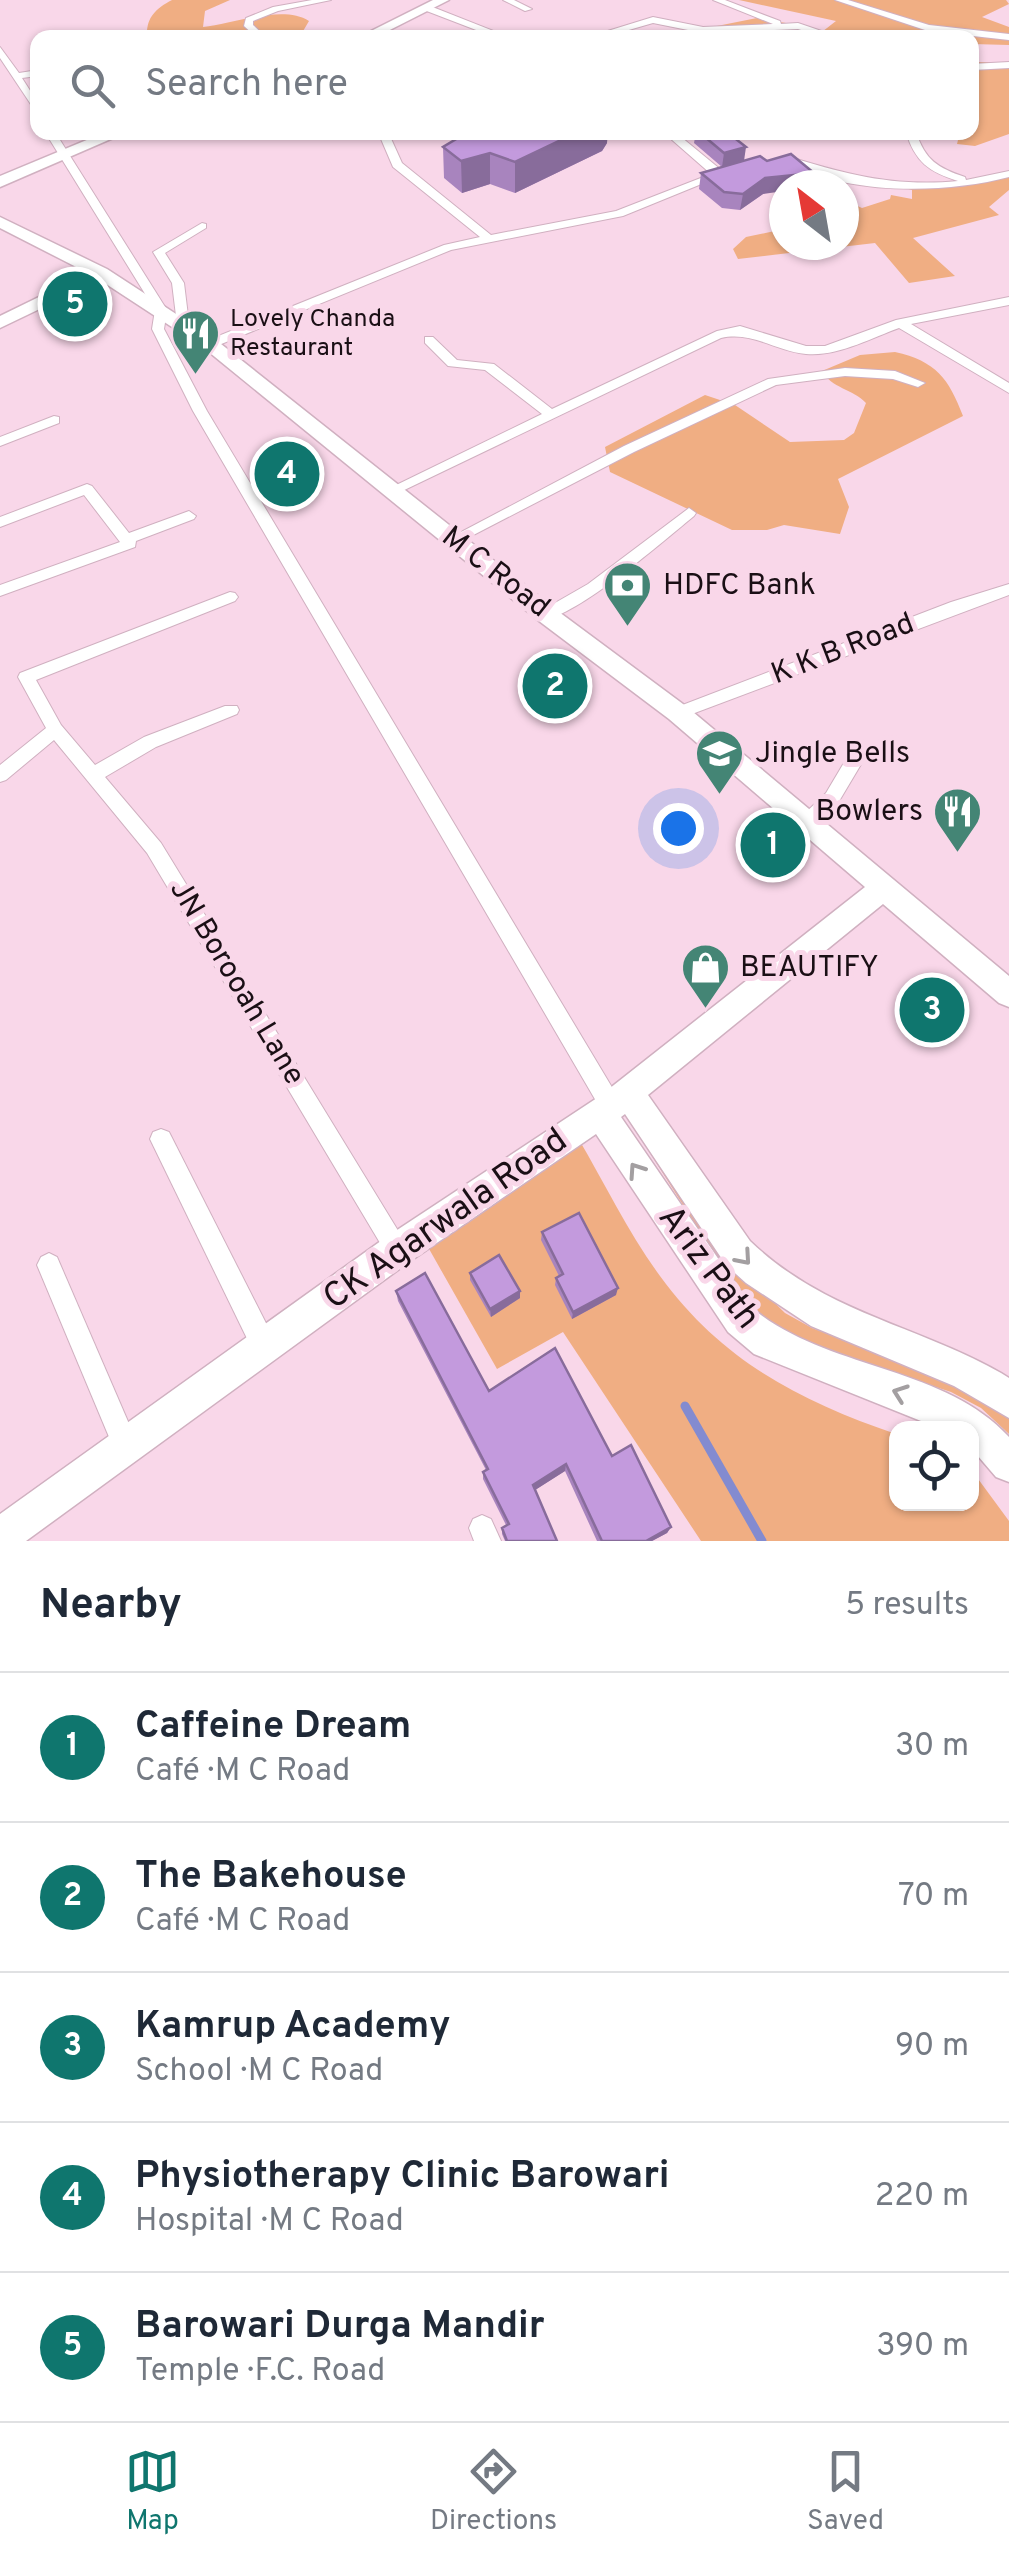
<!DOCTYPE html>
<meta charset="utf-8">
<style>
:root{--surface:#fff;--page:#f2f2f3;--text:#1f2937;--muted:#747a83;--line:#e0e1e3;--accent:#0f766e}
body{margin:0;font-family:Overpass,sans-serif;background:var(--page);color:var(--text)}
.controls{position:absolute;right:30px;bottom:30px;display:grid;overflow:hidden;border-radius:20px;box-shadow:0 2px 8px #0004}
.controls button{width:90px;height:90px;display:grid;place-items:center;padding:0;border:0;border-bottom:2px solid var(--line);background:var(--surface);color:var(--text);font:50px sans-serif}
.compass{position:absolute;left:769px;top:170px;width:90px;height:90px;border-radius:50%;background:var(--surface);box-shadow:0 2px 8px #0004;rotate:329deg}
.you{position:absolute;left:678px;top:828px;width:35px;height:35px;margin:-25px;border:8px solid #fff;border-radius:50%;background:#1a73e8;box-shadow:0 0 0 15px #1a73e833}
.badge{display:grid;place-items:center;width:65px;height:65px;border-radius:50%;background:var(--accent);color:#fff;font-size:32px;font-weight:700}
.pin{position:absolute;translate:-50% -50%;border:5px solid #fff;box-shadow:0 2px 10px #0006}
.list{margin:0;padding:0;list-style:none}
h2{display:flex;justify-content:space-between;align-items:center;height:130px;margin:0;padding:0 40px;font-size:42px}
h2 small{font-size:32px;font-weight:400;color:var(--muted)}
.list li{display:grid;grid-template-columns:65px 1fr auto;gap:30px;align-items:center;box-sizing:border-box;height:150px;padding:0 40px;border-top:2px solid var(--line)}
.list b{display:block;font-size:38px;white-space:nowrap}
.list p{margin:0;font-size:32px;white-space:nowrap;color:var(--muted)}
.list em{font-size:32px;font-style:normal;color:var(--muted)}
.icon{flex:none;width:55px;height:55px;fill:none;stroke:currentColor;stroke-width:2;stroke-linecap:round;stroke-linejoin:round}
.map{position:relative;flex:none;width:1009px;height:1541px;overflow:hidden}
.search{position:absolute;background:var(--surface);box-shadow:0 2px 8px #0004;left:30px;right:30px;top:30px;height:110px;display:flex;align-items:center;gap:25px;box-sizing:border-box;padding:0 35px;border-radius:20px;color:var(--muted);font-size:38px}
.sheet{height:880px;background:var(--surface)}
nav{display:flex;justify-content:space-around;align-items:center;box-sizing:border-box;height:140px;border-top:2px solid var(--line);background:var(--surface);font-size:28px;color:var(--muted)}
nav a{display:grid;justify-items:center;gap:5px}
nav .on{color:var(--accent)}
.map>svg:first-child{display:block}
.green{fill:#f0ae83}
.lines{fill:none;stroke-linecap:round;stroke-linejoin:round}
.stream{stroke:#838bd0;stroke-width:9}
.street-casing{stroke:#d0b0c0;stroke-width:2}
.secondary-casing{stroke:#d0b0c0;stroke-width:3}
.street{fill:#fff;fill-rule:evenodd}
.secondary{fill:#fff;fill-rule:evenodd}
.wall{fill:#a884be}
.shaded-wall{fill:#886c9b}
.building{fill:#c39add;stroke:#886c9b;stroke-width:2.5}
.oneway{stroke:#a39fa1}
.labels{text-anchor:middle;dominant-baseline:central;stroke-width:10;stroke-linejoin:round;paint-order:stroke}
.far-poi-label{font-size:25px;fill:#1a0f15;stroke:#f9d7e9;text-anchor:start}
.street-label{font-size:30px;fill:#1a0f15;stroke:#f9d7e9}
.poi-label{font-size:30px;fill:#1a0f15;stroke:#f9d7e9;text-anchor:start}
.near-street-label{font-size:35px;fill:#1a0f15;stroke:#f9d7e9}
</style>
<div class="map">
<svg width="1009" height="1541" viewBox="0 0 1009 1541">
<rect width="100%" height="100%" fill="#f9d7e9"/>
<!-- green -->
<g class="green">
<path d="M172 0H230L205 11 203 27C233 24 283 4 309 21L299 38 147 37C146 18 155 9 172 0Z"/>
<polygon points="739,0 1006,0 1009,4 982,17 1009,27 1009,45 972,44 972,38 831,37 818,35 836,21"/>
<polygon points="757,18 786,23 803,37 698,37 687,32"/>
<polygon points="972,62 1009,62 1009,134 975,146 957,144 958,140 924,138 913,133 972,132"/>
<polygon points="1009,174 1009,190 989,207 999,215 913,238 955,276 909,283 875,243 738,259 733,249 746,237 784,229 784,245 844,245 844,200 862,208 890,199 891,195 912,199 912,190 899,186 971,185"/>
<path d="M895 352C936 361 949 379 963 416L838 479 849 507 840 534 784 525 767 530H732L610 472 605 447 705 395 735 405 790 442 844 440 854 433 866 403C853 389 831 388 822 371L860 355Z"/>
<polygon points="636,1131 738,1267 785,1313 812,1328 946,1377 1009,1414 1009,1434 981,1408 951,1392 795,1341 761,1318 727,1274"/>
<path d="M578 1138C605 1184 629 1234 660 1276 722 1361 800 1401 896 1434V1504H972L973 1472 1009 1521V1541H701L563 1332 497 1369 424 1240Z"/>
</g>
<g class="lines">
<!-- stream -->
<polyline class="stream" points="685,1406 762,1541"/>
<defs>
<g id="street">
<polygon points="312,0 331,0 278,11 253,21 253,25 267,38 257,38 244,26 246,18 273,7"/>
<polygon points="503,0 514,0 532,9 525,11"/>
<polygon points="713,0 725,0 780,21 781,24 798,23 842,38 827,38 798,29 703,33 653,23 601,38 585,38 653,17 703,27 773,24"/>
<polygon points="835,0 848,0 929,25 1009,34 1009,40 928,31"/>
<polygon points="424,6 430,6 511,38 497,38 424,10"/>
<polygon points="0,47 19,73 38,70 38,76 22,78 38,103 38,115 0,58"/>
<polygon points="1009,62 1009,68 972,70 972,64"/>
<polygon points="45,132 55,132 167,310 164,329 207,411 619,1099 622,1106 619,1113 611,1116 603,1113 193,411 152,329 155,310"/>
<polygon points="378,132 388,132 402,163 491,235 616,211 711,174 663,132 675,132 726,174 623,216 451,250 214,347 206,347 206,341 444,245 480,237 393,167"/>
<path d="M906 132H916C925 160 938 168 965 177L966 180 1009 171V177C945 194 842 196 785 160L790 157C848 175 896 187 958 181 929 172 915 162 906 132Z"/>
<polygon points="202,223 206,224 206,228 165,253 184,283 189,324 183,328 177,324 172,283 153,252"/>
<path d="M1009 297V305L911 324 1009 383V393L899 328C871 338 837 357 806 354 776 351 752 331 721 338L396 494 391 496 384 491 542 414 485 370 448 366 425 343V337H433L457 360 494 364 552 409 717 331 740 326 806 346H825L896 320Z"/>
<polygon points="845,368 895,371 925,383 918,387 893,379 845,376 776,385 634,452 458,543 448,543 446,540 624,446 768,379"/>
<polygon points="54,416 59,417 59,423 0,446 0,437"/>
<polygon points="87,484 92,486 129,533 189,511 196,516 194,519 136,541 135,547 0,596 0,585 120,542 84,495 0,527 0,517"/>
<path d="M689 508 696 513 694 516C667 538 571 622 541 619L539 615 541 611 588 584Z"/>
<polygon points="1009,584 1009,595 684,717 678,719 670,713 672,709 951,602"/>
<polygon points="230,592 235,593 238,597 235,601 36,680 61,725 95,765 144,737 225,706 237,706 239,710 237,714 156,747 105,777 161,843 405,1242 408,1250 405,1258 397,1261 389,1258 147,853 54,740 6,780 0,782 0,765 46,728 18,677 20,673"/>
<polygon points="854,754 860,756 863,761 838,803 811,829 799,829 796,824 799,819 826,793 848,756"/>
<polygon points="161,1129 169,1132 274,1339 277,1348 274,1357 265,1360 256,1357 150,1139 153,1132"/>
<polygon points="49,1253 57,1257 139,1447 135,1456 126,1460 117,1456 37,1265 41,1257"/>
<polygon points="482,1515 491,1519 501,1541 474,1541 469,1528 473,1519"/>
</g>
<g id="secondary">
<polygon points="433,0 449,0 374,38 357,38"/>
<polygon points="106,132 127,132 0,187 0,176"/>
<path d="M0 217 107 269 216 340 555 609 687 707 1009 976V1007L999 1003 883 904 648 1095 750 1241C825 1313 914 1324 1001 1373L1009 1378V1418L954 1386 811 1326 746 1283 726 1265 625 1114 621 1117 752 1308C826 1370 943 1365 1009 1437V1482L996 1477 972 1449V1429H941L754 1354 728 1332 596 1134 409 1262 26 1541H0V1514L385 1238 600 1096 865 887 669 719 539 621 204 348 100 280 0 328V316L88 273 0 228Z"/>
</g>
</defs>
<!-- street casing -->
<use href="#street" class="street-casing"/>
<!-- secondary casing -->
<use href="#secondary" class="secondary-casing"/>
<!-- street -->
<use href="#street" class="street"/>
<!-- secondary -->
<use href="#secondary" class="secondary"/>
</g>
<!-- wall -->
<g class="wall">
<polygon points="696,132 741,132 733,137 744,160 767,161 814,173 812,185 784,185 763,194 740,210 722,208 699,189 701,173 722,167 694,143"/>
<polygon points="607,143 602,151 515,193 490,184 462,193 444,178 443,147"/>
<polygon points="264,459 311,478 279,489 266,471"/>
<polygon points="542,1232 616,1295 572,1319 555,1285 556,1278 559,1276 541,1240"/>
<polygon points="470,1273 520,1298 491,1317 470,1280"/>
<polygon points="396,1291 489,1391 612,1456 671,1527 667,1533 652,1541 597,1541 565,1471 535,1490 557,1541 505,1541 502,1534 502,1528 506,1525 483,1479 483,1472 486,1470 398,1301"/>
</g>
<!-- shaded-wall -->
<g class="shaded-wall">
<polygon points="578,132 608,132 607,143 602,151 515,193 515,162"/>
<polygon points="746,147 744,161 722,167 724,153"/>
<polygon points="490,153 490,184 462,193 461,161"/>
<polygon points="814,173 812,185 784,185 784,191 763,194 740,210 743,194 765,178"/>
<polygon points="310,466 311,478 279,489 277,477"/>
<polygon points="618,1288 616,1295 572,1319 573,1312"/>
<polygon points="520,1291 520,1298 491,1317 490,1309"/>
<polygon points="566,1464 565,1471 532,1492 533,1485"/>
<polygon points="671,1527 667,1533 652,1541 646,1541"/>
</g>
<!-- building -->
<g class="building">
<polygon points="468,132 578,132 515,162 490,153 461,161 443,147"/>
<polygon points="699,132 727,132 746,147 724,153"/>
<polygon points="791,154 814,173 765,178 743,194 724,192 701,173 760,156 767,161"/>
<polygon points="295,448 310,466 277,477 264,459"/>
<polygon points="579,1213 618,1288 573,1312 556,1278 563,1274 542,1232"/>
<polygon points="499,1255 520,1291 490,1309 470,1273"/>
<polygon points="425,1273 489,1391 555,1348 612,1456 631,1445 671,1527 646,1541 602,1541 566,1464 533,1485 557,1541 507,1541 502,1528 509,1524 483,1472 488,1469 396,1291"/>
</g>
<!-- one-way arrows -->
<defs><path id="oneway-chevron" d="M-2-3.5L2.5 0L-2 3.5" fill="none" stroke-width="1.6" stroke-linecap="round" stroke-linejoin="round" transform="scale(2.5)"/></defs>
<g class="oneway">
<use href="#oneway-chevron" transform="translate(636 1170) rotate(-124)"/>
<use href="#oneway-chevron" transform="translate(744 1258) rotate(49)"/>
<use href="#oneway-chevron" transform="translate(900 1393) rotate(-160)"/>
</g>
<!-- icons -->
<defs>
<symbol id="restaurant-pin" viewBox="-11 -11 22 30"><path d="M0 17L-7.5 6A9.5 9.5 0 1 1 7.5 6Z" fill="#448575" stroke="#f9d7e9"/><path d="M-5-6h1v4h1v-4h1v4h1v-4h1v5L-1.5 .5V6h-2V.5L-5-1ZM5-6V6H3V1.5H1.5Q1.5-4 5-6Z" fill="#fff"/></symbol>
<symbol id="bank-pin" viewBox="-11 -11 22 30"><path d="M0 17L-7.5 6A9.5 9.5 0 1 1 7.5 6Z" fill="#448575" stroke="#f9d7e9"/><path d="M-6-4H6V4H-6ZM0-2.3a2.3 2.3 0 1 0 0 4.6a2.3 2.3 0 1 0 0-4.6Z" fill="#fff"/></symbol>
<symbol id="school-pin" viewBox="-11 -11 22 30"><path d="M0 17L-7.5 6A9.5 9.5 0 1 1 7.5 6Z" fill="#448575" stroke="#f9d7e9"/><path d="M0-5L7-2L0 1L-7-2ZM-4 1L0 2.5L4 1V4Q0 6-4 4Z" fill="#fff"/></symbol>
<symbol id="shop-pin" viewBox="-11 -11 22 30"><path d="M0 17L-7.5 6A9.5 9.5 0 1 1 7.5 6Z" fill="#448575" stroke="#f9d7e9"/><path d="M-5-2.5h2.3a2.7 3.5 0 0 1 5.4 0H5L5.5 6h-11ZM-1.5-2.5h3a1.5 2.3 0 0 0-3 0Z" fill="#fff"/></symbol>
</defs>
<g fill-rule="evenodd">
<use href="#restaurant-pin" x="168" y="306" width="55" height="75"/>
<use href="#bank-pin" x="600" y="558" width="55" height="75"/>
<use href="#school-pin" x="692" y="726" width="55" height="75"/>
<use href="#restaurant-pin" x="930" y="784" width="55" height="75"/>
<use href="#shop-pin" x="678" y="940" width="55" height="75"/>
</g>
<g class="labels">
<!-- far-poi labels -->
<g class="far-poi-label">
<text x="230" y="320">Lovely Chanda<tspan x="230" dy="29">Restaurant</tspan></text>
</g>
<!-- street labels -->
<g class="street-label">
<text transform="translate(495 573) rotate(38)">M C Road</text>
<text transform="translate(843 650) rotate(-21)">K K B Road</text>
<text transform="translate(236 983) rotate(59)">JN Borooah Lane</text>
</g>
<!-- poi labels -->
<g class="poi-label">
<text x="663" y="586">HDFC Bank</text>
<text x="755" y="754">Jingle Bells</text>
<text x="923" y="812" text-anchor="end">Bowlers</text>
<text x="740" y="968">BEAUTIFY</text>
</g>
<!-- near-street labels -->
<g class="near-street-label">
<text transform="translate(446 1220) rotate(-35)">CK Agarwala Road</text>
<text transform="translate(708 1268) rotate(53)">Ariz Path</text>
</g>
</g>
</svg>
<div class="controls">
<button><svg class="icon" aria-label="locate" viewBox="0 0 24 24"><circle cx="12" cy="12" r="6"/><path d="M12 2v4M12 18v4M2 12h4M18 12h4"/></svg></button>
</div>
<svg class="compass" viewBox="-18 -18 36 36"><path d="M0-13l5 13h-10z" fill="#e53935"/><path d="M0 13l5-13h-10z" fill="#747a83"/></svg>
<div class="you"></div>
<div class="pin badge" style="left:773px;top:845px">1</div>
<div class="pin badge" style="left:555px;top:686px">2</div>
<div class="pin badge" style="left:932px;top:1010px">3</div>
<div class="pin badge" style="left:287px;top:474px">4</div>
<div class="pin badge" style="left:75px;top:304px">5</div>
<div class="search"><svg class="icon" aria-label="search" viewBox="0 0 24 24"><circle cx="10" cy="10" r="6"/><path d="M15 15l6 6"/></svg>Search here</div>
</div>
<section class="sheet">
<h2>Nearby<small>5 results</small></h2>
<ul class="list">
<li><span class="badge">1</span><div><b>Caffeine Dream</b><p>Café · M C Road</p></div><em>30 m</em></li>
<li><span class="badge">2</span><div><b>The Bakehouse</b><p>Café · M C Road</p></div><em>70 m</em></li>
<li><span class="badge">3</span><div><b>Kamrup Academy</b><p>School · M C Road</p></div><em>90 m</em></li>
<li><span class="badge">4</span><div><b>Physiotherapy Clinic Barowari</b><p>Hospital · M C Road</p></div><em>220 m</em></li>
<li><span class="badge">5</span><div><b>Barowari Durga Mandir</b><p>Temple · F.C. Road</p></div><em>390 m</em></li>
</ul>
</section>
<nav>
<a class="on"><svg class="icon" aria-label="map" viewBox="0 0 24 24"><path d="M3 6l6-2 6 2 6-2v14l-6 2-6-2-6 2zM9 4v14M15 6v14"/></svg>Map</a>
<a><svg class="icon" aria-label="directions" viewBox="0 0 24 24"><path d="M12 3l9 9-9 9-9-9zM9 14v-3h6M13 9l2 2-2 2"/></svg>Directions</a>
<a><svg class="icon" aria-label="saved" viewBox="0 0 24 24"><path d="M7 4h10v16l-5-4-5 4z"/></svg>Saved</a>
</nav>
